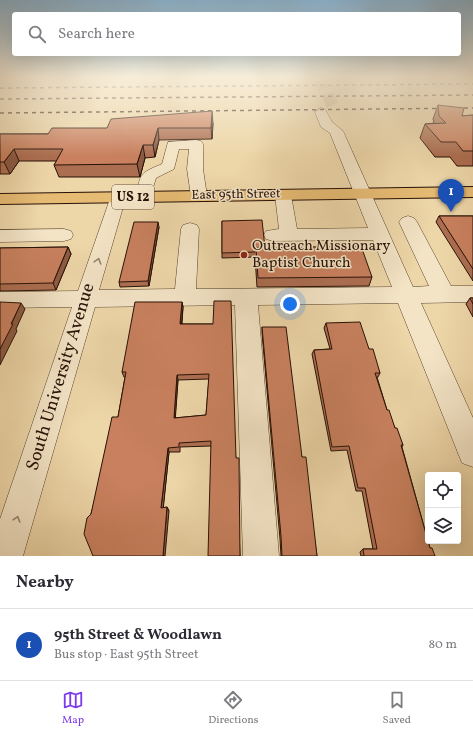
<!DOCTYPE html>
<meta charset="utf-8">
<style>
:root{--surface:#fff;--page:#f7f7f7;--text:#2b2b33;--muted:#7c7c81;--line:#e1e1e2;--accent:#7c3aed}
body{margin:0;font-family:Vollkorn,serif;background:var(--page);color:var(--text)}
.controls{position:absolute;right:12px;bottom:12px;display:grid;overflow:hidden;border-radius:4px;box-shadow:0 4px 16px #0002}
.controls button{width:36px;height:36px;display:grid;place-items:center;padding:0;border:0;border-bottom:1px solid var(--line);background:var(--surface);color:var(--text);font:20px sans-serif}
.you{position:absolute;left:290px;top:304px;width:14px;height:14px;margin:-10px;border:3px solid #fff;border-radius:50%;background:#1a73e8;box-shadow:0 0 0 6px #1a73e833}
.badge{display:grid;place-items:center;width:26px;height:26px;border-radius:50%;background:var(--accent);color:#fff;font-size:13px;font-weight:700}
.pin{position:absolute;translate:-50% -33px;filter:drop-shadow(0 1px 2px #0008)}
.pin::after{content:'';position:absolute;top:21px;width:14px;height:12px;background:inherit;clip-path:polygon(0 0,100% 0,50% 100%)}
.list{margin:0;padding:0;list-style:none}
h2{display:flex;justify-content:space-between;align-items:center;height:52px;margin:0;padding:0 16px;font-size:17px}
h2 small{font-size:13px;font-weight:400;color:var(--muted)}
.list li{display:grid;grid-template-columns:26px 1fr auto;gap:12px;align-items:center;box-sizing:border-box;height:72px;padding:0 16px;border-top:1px solid var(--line)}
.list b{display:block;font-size:15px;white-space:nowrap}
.list p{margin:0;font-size:13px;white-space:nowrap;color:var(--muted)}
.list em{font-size:13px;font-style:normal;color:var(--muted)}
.icon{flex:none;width:22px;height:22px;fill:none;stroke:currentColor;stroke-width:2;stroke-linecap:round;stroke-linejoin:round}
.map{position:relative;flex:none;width:473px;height:556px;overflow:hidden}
.search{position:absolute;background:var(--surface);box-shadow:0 4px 16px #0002;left:12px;right:12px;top:12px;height:44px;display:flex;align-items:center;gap:10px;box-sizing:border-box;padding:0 14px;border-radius:4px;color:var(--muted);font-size:15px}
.sheet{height:124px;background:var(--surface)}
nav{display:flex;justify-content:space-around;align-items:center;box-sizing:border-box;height:56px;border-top:1px solid var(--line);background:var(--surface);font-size:11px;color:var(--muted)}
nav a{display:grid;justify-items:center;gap:2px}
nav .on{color:var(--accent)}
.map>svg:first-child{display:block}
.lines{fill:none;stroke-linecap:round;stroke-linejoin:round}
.minor-tunnel{stroke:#cfb890;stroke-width:12;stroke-dasharray:12 6;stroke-linecap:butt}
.minor-casing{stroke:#58422e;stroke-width:1}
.major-casing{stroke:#271006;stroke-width:2}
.minor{fill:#f3e4c6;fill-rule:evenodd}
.major{fill:#e6bb74;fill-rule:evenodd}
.rail{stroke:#271006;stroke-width:1.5;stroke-dasharray:4 4;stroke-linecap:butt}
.wall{fill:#ac6e51;stroke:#271006;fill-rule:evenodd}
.shaded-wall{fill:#8c5a42;stroke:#271006}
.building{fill:#c8805e;stroke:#271006;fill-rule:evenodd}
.oneway{stroke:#978570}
.poi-dot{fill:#8f2418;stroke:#f3e4c6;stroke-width:1.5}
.labels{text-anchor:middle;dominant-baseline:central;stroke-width:3;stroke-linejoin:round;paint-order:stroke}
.far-street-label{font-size:13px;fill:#271006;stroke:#f3e4c6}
.shield{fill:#f3e4c6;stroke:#645040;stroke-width:1}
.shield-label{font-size:14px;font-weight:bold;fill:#271006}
.poi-label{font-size:15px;fill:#271006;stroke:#f3e4c6;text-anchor:start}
.near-street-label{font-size:18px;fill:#271006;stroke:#f3e4c6}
</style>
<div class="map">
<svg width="473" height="556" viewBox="0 0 473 556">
<rect width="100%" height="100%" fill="#edd6a8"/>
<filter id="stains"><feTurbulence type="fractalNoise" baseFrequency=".005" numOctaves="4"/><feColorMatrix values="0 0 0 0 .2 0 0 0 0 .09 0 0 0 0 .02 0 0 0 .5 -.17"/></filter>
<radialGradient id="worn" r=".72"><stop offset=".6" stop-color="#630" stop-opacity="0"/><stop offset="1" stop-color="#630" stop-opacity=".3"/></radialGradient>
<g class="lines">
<!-- minor-tunnel -->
<polyline class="minor-tunnel" points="320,78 335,111"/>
<defs>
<g id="minor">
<polygon points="321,108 325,109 332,122 343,131 413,287 429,286 399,222 402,218 408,216 414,218 417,222 451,286 473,286 473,302 421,303 473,418 473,467 462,463 398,303 258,305 279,556 243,556 235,305 95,307 23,556 0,556 0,519 72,307 0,308 0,292 78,291 112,193 118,192 124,193 126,197 99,290 175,289 181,229 183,225 190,223 197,225 199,229 196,289 392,287 373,240 273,241 266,239 264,235 266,231 279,229 275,195 277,191 283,190 289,191 291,195 297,229 368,228 330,133 321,127 315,112"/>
<path d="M196 140 201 141 203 144V169L207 196 205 200 199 201 193 200 191 196 187 169 189 149H179L174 169 156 178 149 201 143 202 137 201 135 197C142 173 138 174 162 164L168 142Z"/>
<polygon points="64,229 71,231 73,235 71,239 64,241 0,242 0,230"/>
</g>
<polygon id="major" points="473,187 473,197 0,204 0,194"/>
</defs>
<!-- minor casing -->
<use href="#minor" class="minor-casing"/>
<!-- major casing -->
<use href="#major" class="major-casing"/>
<!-- minor -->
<use href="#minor" class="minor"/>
<!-- major -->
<use href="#major" class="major"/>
<!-- rail -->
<g class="rail">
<polyline points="445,78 473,79"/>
<polyline points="0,88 473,84"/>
<polyline points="0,99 473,95"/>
<polyline points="0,113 473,108"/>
</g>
</g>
<!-- wall -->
<g class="wall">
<polygon points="438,105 462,116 473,115 473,166 457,166 450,157 435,157 420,138 425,124 434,123 433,119"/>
<polygon points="213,123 212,139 159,140 155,157 145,158 140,177 59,177 54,165 57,161 19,161 10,174 0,174 0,134 48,134"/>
<polygon points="439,216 473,216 473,281 436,222"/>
<polygon points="222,221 265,248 372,277 369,286 257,287 255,257 222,258"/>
<polygon points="159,227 149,286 120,287 119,282"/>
<polygon points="68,247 71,254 56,290 0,291 0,248"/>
<polygon points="470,298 473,298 473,317 466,304"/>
<path d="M182 302 183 307 182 324H213L236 458 240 556 211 446 180 447V452H169L163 508 167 507 169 511 91 514 118 417 125 377H124L122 372ZM209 379 206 415 175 418 178 380Z"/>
<polygon points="326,323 369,349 380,373 378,377 377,377 387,410 395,428 403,445 402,447 430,548 435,556 361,556 360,552 363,549 373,549 362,491 356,491 347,450 331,451 312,354 314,350 330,349 324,328"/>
<polygon points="262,327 302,457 317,556 281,556 280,539 262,333"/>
</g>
<!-- shaded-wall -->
<g class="shaded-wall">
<polygon points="212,111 213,123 212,139 211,128"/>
<polygon points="158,128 159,140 155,157 153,145"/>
<polygon points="143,145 145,158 140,177 137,164"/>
<polygon points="14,149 19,161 10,174 4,162"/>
<polygon points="158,222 159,227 149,286 148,281"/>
<polygon points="68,247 71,254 56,290 53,283"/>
<polygon points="182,302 183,307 181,329 180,324"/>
<polygon points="21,303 25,309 16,329 17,331 0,365 0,349"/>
<polygon points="177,375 178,380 175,423 174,418"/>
<polygon points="168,448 169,452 163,511 161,508"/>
<polygon points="167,507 169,511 165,556 163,556"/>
</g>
<!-- building -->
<g class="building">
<polygon points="438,105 464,108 462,116 473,115 473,151 463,151 456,142 441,142 425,124 446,123 439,116"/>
<polygon points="212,111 211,128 158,128 153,145 143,145 137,164 54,165 63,149 14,149 4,162 0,162 0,134 48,134 52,128 107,128 111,119"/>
<polygon points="439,216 473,216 473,269"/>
<polygon points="262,220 265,248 256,248 255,252 222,253 222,221"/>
<polygon points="134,222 158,222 148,281 119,282"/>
<polygon points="361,246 372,277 258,278 256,248"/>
<polygon points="68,247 53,283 0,284 0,248"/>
<polygon points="470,298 473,298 473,304"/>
<path d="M214 301H231L236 458H239L240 556H208L211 441 179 443V447L168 448 161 508 167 507 163 556H93L84 534 87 518 91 514 112 417H118L126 372H122L135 302H182L180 324H213ZM209 374 206 415 174 418 177 375Z"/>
<polygon points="0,302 21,303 11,324 13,324 0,349"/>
<polygon points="360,322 369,349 373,349 380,373 375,373 387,410 389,410 395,428 397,428 403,445 401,445 428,541 430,548 432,548 435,556 364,556 363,549 377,549 365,488 358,488 349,446 332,447 314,350 332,349 326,323"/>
<polygon points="262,327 286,327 302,457 306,457 317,556 282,556 281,536"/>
</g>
<!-- one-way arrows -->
<defs><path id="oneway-chevron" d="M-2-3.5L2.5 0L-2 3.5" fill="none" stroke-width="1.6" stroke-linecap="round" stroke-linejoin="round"/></defs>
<g class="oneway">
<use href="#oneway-chevron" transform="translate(98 261) rotate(-73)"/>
<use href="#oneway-chevron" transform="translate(17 519) rotate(-73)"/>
</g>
<!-- sky -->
<linearGradient id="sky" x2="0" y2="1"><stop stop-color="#8ab5d3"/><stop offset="0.5" stop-color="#f7edd8"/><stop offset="1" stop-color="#f7edd8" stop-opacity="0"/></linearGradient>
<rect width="473" height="156" fill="url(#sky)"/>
<!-- markers -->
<circle class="poi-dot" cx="244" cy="255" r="4"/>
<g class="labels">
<!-- far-street labels -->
<g class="far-street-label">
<text transform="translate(236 195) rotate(-1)">East 95th Street</text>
</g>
<!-- shield labels -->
<rect class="shield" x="112" y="185" width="42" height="24" rx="3"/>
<g class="shield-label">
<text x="133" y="197">US 12</text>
</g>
<!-- poi labels -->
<g class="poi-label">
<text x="252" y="246">Outreach Missionary<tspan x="252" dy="17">Baptist Church</tspan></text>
</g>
<!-- near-street labels -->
<g class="near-street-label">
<text transform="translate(61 377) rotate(-73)">South University Avenue</text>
</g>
</g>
<rect width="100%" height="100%" filter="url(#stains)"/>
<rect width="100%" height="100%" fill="url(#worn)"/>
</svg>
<div class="controls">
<button><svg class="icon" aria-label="locate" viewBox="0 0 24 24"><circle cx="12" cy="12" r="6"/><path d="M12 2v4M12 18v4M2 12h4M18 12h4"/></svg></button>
<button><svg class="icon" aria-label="layers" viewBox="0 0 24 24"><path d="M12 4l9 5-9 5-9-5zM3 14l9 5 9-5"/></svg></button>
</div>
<div class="you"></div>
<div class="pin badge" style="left:451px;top:212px;background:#1a4fb4">1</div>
<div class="search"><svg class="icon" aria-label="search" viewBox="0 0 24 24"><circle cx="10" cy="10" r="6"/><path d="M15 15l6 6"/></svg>Search here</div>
</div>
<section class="sheet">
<h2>Nearby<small></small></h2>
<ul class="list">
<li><span class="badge" style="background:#1a4fb4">1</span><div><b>95th Street &amp; Woodlawn</b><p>Bus stop · East 95th Street</p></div><em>80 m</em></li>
</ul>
</section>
<nav>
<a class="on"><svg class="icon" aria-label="map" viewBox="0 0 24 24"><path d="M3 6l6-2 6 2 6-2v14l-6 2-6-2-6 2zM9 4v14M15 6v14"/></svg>Map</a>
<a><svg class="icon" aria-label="directions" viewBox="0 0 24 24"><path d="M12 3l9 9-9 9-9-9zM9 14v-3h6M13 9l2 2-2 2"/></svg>Directions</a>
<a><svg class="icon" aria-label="saved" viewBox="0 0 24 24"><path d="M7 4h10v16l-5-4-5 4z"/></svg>Saved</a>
</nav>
